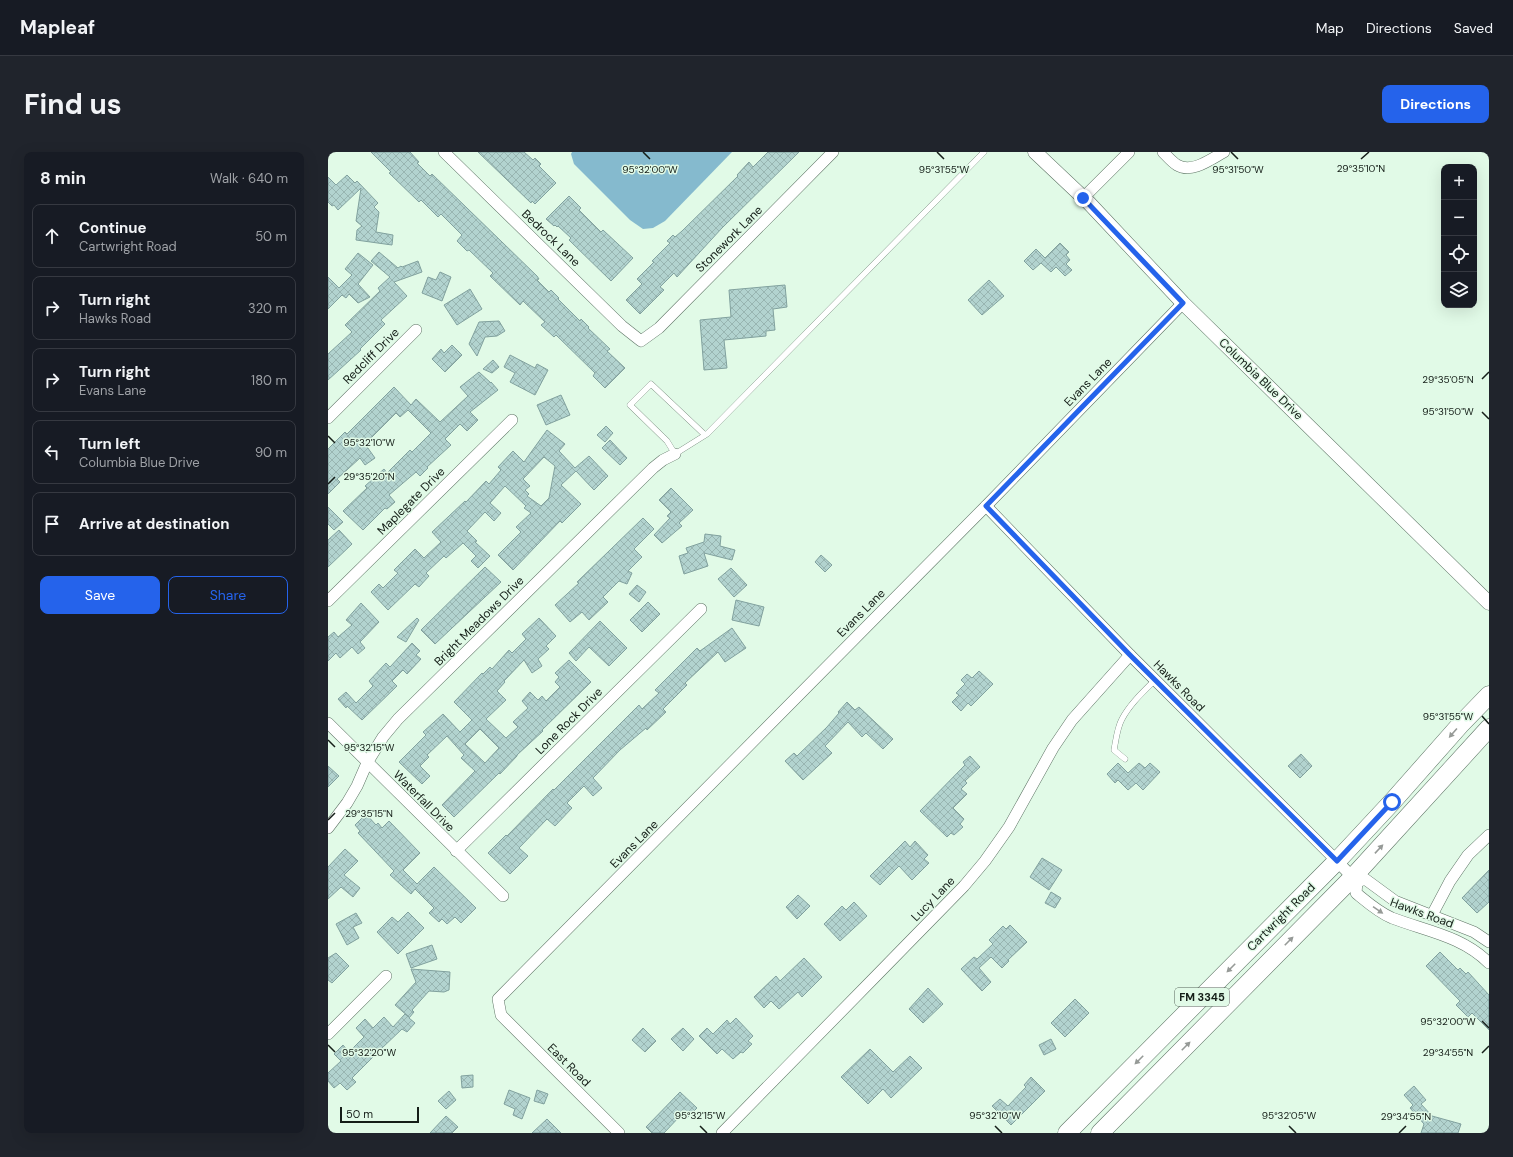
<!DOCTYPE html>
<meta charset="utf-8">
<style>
:root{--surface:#171b24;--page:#20242c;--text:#f1f3f6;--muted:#9ea1a6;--line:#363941;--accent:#2563eb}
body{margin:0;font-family:"DM Sans",sans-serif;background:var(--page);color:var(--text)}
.controls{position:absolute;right:12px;top:12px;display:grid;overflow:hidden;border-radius:8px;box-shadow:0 4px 16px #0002}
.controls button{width:36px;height:36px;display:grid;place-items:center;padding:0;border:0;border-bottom:1px solid var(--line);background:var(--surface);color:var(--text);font:20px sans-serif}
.scale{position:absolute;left:12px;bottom:10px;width:79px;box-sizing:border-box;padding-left:4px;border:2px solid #151e18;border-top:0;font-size:11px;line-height:14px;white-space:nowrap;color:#151e18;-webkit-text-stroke:3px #e1fae7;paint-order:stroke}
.stop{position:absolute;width:12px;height:12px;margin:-9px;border:3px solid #2563eb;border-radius:50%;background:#fff}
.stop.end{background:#2563eb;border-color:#fff;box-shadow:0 1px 4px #0008}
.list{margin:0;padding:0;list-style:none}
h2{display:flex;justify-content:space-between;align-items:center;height:52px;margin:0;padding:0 16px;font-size:17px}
h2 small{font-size:13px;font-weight:400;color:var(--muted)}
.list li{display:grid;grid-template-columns:26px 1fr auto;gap:12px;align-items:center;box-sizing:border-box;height:64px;margin:0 8px 8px;padding:0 8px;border:1px solid var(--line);border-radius:8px}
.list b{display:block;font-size:15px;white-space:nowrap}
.list p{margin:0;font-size:13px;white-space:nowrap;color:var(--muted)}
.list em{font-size:13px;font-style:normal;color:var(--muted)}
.actions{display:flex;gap:8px;padding:12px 16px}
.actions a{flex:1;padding:9px 0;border:1px solid var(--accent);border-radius:8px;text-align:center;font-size:14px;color:var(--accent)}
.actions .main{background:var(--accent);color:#fff}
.icon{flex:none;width:22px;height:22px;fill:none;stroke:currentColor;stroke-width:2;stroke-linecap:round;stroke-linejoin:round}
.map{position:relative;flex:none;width:1161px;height:981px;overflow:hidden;border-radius:8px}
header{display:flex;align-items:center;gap:24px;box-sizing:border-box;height:56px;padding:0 20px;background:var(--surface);border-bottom:1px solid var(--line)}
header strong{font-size:19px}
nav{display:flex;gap:22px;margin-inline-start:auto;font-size:14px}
.intro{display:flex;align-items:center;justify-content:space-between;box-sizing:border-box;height:96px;padding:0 24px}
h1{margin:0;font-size:28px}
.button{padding:10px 18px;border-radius:8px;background:var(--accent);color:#fff;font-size:14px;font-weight:700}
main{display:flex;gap:24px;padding:0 24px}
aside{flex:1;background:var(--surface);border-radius:8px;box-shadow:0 4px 16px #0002}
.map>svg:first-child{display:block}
.water{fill:#85bace}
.building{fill:url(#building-cross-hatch);stroke:#81a19e;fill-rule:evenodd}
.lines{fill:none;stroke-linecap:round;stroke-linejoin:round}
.service-casing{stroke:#5d7364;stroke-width:6}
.minor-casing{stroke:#5d7364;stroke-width:12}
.tertiary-casing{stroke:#5d7364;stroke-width:15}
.primary-casing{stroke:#5d7364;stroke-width:19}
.service{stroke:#fff;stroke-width:5.5}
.minor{stroke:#fff;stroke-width:11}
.tertiary{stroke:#fff;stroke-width:14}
.primary{stroke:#fff;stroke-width:18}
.oneway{fill:#969a97}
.route{stroke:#2563eb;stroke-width:5}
.ticks{fill:none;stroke:#151e18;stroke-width:1.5}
.labels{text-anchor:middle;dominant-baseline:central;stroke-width:3;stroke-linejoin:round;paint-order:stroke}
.shield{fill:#e1fae7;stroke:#526056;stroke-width:1}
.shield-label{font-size:11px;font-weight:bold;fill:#151e18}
.street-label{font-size:12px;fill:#151e18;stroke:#e1fae7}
.ticks-label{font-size:10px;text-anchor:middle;fill:#151e18;stroke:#e1fae7;stroke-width:3;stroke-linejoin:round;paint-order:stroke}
</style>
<header>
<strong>Mapleaf</strong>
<nav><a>Map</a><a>Directions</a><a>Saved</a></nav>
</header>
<div class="intro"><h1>Find us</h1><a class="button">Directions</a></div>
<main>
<aside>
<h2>8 min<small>Walk · 640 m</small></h2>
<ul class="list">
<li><svg class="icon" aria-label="ahead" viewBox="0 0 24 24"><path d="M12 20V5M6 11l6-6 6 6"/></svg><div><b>Continue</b><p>Cartwright Road</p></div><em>50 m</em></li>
<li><svg class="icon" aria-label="right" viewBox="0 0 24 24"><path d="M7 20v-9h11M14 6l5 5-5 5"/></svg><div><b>Turn right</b><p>Hawks Road</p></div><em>320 m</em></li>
<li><svg class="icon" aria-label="right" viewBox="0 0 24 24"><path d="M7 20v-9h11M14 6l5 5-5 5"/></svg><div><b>Turn right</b><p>Evans Lane</p></div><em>180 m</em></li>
<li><svg class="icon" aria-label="left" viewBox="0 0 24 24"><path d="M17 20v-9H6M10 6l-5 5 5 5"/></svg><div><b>Turn left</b><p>Columbia Blue Drive</p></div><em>90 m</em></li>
<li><svg class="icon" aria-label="arrive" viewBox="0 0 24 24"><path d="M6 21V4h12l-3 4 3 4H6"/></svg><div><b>Arrive at destination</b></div></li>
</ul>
<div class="actions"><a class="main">Save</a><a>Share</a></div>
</aside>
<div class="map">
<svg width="1161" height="981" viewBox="0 0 1161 981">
<defs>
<pattern id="building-cross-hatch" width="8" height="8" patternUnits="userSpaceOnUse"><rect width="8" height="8" fill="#b2d3cf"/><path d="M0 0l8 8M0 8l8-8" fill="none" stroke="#98b5b1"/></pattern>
</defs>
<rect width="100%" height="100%" fill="#e1fae7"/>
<!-- water -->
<polygon class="water" points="244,0 404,0 337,69 325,76 315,77 302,68 246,12 243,2"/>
<!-- building -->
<g class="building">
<polygon points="43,0 82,0 91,10 89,11 102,24 104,22 209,124 211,127 209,128 221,140 223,138 231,146 230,147 252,169 253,167 261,175 260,176 282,197 279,199 297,216 277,236 265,224 267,221 228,183 226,185 213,173 217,170 195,149 192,153 162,124 165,121 141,98 139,99 129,89 134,83 113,62 110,65 93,48 91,50 61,21 63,20"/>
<polygon points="150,0 196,0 205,8 207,6 213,12 211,14 228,31 207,52 204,49 203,51"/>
<polygon points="440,0 471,0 394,76 349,125 346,121 332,135 336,138 312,162 298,148 314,132 309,127 326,110 324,109 342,91 339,89 345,83 347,85 354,79 410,24 409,23 421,10 425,15"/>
<polygon points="19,23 27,31 29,29 50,51 46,55 51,60 48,80 65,83 64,93 28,88 29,78 34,74 28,69 33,36 10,58 6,53 4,54 0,50 0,25 8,33"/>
<polygon points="241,44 253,56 251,58 273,80 275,78 305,106 283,129 241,88 243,86 230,74 229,75 227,73 226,74 218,67"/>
<polygon points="732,91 741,100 738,103 742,108 738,112 744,118 737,124 728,115 723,120 713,111 705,118 696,109 708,97 717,106"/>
<polygon points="51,100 70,116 73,114 74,115 90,109 94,120 66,130 79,144 53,168 57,172 32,197 33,198 0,228 0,202 24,180 17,173 52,139 50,136 62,125 43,109"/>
<polygon points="30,101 45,113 30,132 42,145 30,151 21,142 18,146 14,143 0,157 0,125 11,136 24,123 17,117"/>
<polygon points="112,120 123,125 114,149 94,141 100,125 108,128"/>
<polygon points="661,128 676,144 654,163 640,148"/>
<polygon points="457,133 459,155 445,157 447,178 438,179 438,184 396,188 399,216 376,218 372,168 403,165 401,138"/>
<polygon points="142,137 154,157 129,173 116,153"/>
<polygon points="171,169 177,179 169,184 157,185 149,204 141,192 151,170"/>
<polygon points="124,193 134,203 117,220 104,207 113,197 116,201"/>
<polygon points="182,203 207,216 209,212 220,218 207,243 182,230 187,221 176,215"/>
<polygon points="165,208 171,215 164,221 155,217"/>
<polygon points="151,220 163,231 163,230 170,238 142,260 150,268 139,279 132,272 117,287 123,293 99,315 100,316 92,324 88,320 61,343 67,350 59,357 57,356 35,378 15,359 39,336 37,334 56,317 59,321 82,298 84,300 103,281 80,258 72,265 68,261 37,292 47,306 37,313 32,306 9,327 12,330 0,342 0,297 17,280 19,282 66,235 83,253 88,247 112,270 140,244 132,235"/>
<polygon points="233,243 242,263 218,273 209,253"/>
<polygon points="278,274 285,281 277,290 269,283"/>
<path d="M219 278 237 292 231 299 247 316 261 304 280 324 266 338 248 319 233 333 253 352 234 371 232 369 185 418 170 403 193 380 188 375 203 361 196 356 198 354 177 334 162 351 173 361 166 369 157 360 139 379 149 389 147 390 162 404 150 416 143 409 148 404 135 391 118 406 116 404 98 421 101 424 91 435 87 432 60 458 43 440 51 432 55 436 70 421 66 418 87 397 96 406 113 390 104 380 137 349 138 350 158 329 161 332 173 318 170 315 185 299 196 310ZM216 305 227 314 221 346 213 354 199 344 201 342 197 338 202 334 195 327Z"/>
<polygon points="282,288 299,306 292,313 274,296"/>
<polygon points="343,336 365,358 351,371 354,374 334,391 326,383 342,366 339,364 343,360 331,348"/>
<polygon points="0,355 15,370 6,378 0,372"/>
<polygon points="315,366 326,377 306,397 314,405 300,419 304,421 299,432 291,429 275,445 280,450 261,468 254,460 242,470 227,453 251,431 249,430"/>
<polygon points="11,378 24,392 0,415 0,388"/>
<polygon points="377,382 393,384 392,394 407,398 404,408 376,401 380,414 356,422 351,404 360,401 358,396 376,390"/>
<polygon points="493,403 504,413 497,420 487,410"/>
<polygon points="157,415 173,430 107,492 93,478"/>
<polygon points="403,416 419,433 406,445 390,427"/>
<polygon points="309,433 318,440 311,450 301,442"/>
<polygon points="408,448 436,455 431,474 404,468"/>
<polygon points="320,450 332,462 314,480 302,468"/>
<polygon points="33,451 51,470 32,490 37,496 30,502 24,495 12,506 8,501 0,509 0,485 6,480 10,485 24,473 18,468"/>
<polygon points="89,466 91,468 78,490 69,485"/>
<path d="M211 466 228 484 218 494 221 497 210 507 214 514 204 521 196 508 176 529 177 530 169 539 178 548 158 567 178 586 190 575 185 570 200 556 194 549 202 540 210 548 214 544 218 549 232 535 227 530 231 525 227 521 241 508 263 530 214 578 215 579 189 603V604L172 622 171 621 126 665 114 653 147 619 133 606 136 603 119 584 99 603 101 605 92 614 102 624 94 632 71 610 98 583 95 580 115 562 132 580 144 568 126 550 154 521 155 522 162 515 164 517 181 498 184 501 198 487 194 482ZM152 577 171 596 157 611 137 592Z"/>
<polygon points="272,469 299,496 281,514 261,495 248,509 241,501"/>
<polygon points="404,476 418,496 397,510 390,500 357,531 359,533 335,557 338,560 319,578 318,576 292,598 265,626 274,636 265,644 256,634 239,651 244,656 227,674 219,667 191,696 200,704 182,722 160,701 178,683 179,684 225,637 226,638 311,553 314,557 331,541 327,538 369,496 372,499"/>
<polygon points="84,491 92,499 88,503 93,507 79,522 75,518 64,529 69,534 34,568 19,554 18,556 10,547 18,540 28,551 45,534 41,529 58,511 62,515"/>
<polygon points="651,519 665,532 643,554 640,551 633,559 624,550 631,543 628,541 637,532 633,528 639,522 644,526"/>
<polygon points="519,550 527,558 531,555 565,587 555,597 538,581 534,585 520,570 497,594 504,601 475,628 457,609 466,601 469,604 499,575 511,561 510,560"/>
<polygon points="973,602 984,614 972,626 960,614"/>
<polygon points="642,604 652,615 637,629 639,631 633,637 639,642 625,656 636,667 632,672 635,675 626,683 623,681 619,685 592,659 637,613 635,610"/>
<polygon points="790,611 800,621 811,611 817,616 822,611 832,620 815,638 808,631 800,638 790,628 787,631 779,622"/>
<polygon points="0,614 11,624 0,635"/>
<polygon points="38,662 48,673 50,671 54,676 61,669 92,701 75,718 89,732 106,715 148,756 133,771 127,765 119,772 114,767 111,770 101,761 106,756 87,737 83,742 62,723 66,719 30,681 32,679 27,673"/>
<polygon points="577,689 582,695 587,689 600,703 596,707 601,711 584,728 571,714 552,733 542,724"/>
<polygon points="17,697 30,709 16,723 32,736 25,745 13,735 0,747 0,715"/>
<polygon points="714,706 734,718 721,738 702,725"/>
<polygon points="1161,718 1161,750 1149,761 1134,746"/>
<polygon points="723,740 733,746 727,756 717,751"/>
<polygon points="470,743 482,754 469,767 458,755"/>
<polygon points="526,750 539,764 512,789 496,772 514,754 518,758"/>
<polygon points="80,760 96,776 70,802 49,780 64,765 70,770"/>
<polygon points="28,761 34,771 25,775 31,786 19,793 8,772"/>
<polygon points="682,773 699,790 680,808 681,809 674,816 663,805 651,816 663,830 654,839 633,817 646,805 649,807 665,792 661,788 675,774 678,777"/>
<polygon points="104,793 109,807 83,816 78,802"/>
<polygon points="1112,800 1130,818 1132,816 1138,822 1140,820 1161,843 1161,878 1144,861 1140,865 1128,853 1132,849 1098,814"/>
<polygon points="8,801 21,814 4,831 0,828 0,806"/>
<polygon points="476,806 494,825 474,845 470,840 451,857 443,849 436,856 426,845 448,824 452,829"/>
<polygon points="83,817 122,820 121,838 116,840 101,839 84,858 86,860 81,866 87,871 79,880 74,877 53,897 24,926 28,930 19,938 12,931 6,936 0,929 0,921 13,909 6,902 15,893 21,900 36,885 28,876 37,867 45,876 56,865 65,875 77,862 81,865 67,853 88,830"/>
<polygon points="600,836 615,852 595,871 581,857"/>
<polygon points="747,847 761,861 737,885 723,871"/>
<polygon points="408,866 425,884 420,889 424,892 415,901 413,900 405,907 394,897 389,902 371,884 379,876 385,882 399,868 402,872"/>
<polygon points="315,876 328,889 317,900 304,888"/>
<polygon points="355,876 366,887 355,899 343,887"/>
<polygon points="723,887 728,897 716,903 711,893"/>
<polygon points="542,897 565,920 582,904 594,916 563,946 555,937 540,952 513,925"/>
<polygon points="145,923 145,935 134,936 133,924"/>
<polygon points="703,925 717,939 683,973 664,954 672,947 680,954 698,935 696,933"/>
<polygon points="1086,934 1098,948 1093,952 1104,964 1133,972 1130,981 1093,981 1096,972 1082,956 1085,953 1076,943"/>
<polygon points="181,938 202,946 194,967 185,963 187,957 176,952"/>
<polygon points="209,938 220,942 216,952 206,949"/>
<polygon points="121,939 128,948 118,957 110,949"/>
<polygon points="352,940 369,956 357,968 353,963 336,981 324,981 318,975"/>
<polygon points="118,964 130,975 124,981 102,981"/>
<polygon points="219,967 233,981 204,981"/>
</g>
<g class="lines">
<defs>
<g id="service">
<polyline points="377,283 323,232 302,253 339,289 347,302 379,282 656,0"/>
<path d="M797 607 786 598C788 588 789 576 794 567 802 552 815 540 827 528"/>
</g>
<g id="minor">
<polyline points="116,0 294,174 313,189 331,176 505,0"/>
<path d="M835 0C839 4 844 10 849 13 864 22 883 7 896 0"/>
<polyline points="755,46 801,0"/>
<polyline points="0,266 88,178"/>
<path d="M658 354 802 503 1009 709 1029 730 1028 741C1039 750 1050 760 1064 766 1098 779 1134 784 1161 811"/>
<polyline points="0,449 184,268"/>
<polyline points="0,571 175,744"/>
<polyline points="0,676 19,651 29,634 39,611 55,585 70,567 325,316 335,308 347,302"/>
<polyline points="128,699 373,457"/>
<polyline points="1029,730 1037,727 1067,749 1146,780 1161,790"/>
<polyline points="1104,763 1122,729 1140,703 1161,683"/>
<polyline points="0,882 58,824"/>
<polyline points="291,981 173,863 170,847 658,354 855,151"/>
<polyline points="394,981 547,825 636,734 657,709 681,675 725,596 744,568 802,503"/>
</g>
<polyline id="tertiary" points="707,0 761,51 855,151 1161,451"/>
<g id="primary">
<polyline points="739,981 1009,709 1064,650 1132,573 1161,543"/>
<polyline points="772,981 1025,725 1161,576"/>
</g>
</defs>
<!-- service casing -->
<use href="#service" class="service-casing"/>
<!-- minor casing -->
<use href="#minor" class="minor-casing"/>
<!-- tertiary casing -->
<use href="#tertiary" class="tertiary-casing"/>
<!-- primary casing -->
<use href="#primary" class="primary-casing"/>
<!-- service -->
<use href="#service" class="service"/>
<!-- minor -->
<use href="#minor" class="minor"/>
<!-- tertiary -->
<use href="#tertiary" class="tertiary"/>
<!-- primary -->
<use href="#primary" class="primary"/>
</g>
<!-- one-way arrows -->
<defs><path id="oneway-solid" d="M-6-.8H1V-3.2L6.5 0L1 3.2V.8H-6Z"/></defs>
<g class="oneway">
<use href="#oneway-solid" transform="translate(1125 581) rotate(131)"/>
<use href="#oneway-solid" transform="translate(1051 697) rotate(-47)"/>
<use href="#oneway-solid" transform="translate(1050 758) rotate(34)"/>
<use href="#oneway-solid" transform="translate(961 789) rotate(-45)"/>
<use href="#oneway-solid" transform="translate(903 816) rotate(135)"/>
<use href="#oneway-solid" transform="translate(858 894) rotate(-45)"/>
<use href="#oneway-solid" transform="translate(811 908) rotate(135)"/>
</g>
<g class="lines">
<!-- route -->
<polyline class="route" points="755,46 855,151 658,354 802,503 1009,709 1064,650"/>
</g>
<!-- ticks -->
<path class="ticks" d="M315 0 322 7M609 0 616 7M903 0 910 7M1033 7 1041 0M1154 227 1161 220M1154 260 1161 267M0 284 7 291M0 332 7 325M1154 564 1161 572M0 588 7 595M0 668 7 661M1154 869 1161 876M0 893 7 900M1154 901 1161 894M372 974 379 981M667 974 674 981M961 974 968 981M1071 981 1078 974"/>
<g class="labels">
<!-- shield labels -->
<rect class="shield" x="847" y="836" width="54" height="18" rx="3"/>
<g class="shield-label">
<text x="874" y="845">FM 3345</text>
</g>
<!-- street labels -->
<g class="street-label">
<text transform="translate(223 86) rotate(44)">Bedrock Lane</text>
<text transform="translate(401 87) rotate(-45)">Stonework Lane</text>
<text transform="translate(43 204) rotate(-45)">Redcliff Drive</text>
<text transform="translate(933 227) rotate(44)">Columbia Blue Drive</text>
<text transform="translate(760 230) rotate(-46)">Evans Lane</text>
<text transform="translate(83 349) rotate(-45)">Maplegate Drive</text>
<text transform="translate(533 461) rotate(-45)">Evans Lane</text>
<text transform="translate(151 469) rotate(-45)">Bright Meadows Drive</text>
<text transform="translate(851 534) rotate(45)">Hawks Road</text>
<text transform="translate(241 569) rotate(-45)">Lone Rock Drive</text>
<text transform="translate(96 649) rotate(45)">Waterfall Drive</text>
<text transform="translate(306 692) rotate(-45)">Evans Lane</text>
<text transform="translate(605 747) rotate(-46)">Lucy Lane</text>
<text transform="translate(1094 761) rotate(20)">Hawks Road</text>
<text transform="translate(953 765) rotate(-45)">Cartwright Road</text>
<text transform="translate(241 913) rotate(45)">East Road</text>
</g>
</g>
<g class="ticks-label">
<text x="1033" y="20">29°35'10"N</text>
<text x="322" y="21">95°32'00"W</text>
<text x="616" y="21">95°31'55"W</text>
<text x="910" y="21">95°31'50"W</text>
<text x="1120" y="231">29°35'05"N</text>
<text x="1120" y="263">95°31'50"W</text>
<text x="41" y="294">95°32'10"W</text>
<text x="41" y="328">29°35'20"N</text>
<text x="1120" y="568">95°31'55"W</text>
<text x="41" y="599">95°32'15"W</text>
<text x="41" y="665">29°35'15"N</text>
<text x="1120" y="873">95°32'00"W</text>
<text x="41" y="904">95°32'20"W</text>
<text x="1120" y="904">29°34'55"N</text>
<text x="372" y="967">95°32'15"W</text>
<text x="667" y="967">95°32'10"W</text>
<text x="961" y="967">95°32'05"W</text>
<text x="1078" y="968">29°34'55"N</text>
</g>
</svg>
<div class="controls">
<button>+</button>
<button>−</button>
<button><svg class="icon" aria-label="locate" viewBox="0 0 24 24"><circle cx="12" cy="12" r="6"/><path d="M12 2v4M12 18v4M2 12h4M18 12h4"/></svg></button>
<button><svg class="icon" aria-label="layers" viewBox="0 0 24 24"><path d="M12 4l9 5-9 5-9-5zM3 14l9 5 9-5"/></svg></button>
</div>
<div class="scale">50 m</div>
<div class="stop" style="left:1064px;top:650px"></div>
<div class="stop end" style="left:755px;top:46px"></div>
</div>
</main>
